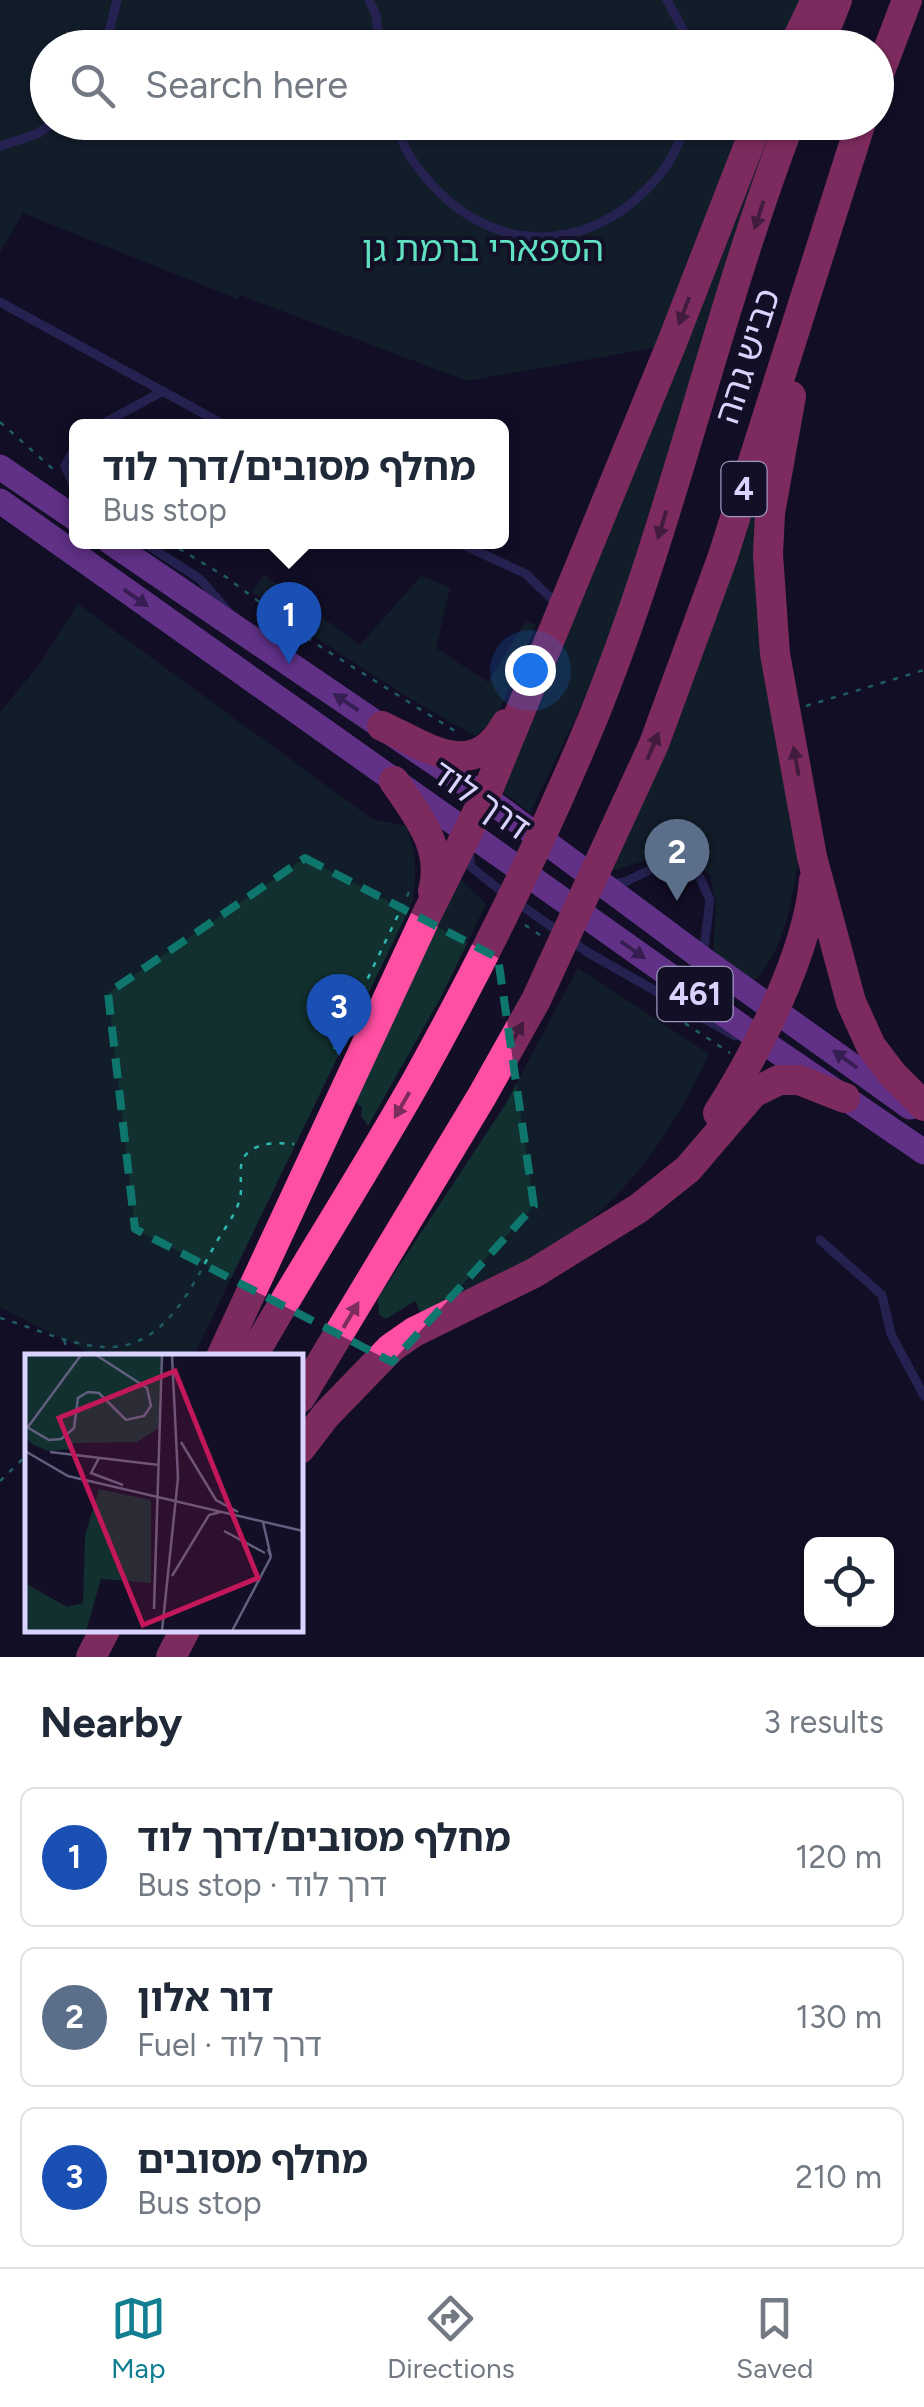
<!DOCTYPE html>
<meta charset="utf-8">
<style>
:root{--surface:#fff;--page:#f2f2f3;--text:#1f2937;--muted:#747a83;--line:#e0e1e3;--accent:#117e91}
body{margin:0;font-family:Figtree,"Noto Sans Hebrew",sans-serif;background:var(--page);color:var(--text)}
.controls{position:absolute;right:30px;bottom:30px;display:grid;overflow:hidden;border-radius:15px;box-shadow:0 2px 8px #0004}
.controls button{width:90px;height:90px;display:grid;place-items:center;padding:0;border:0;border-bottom:2px solid var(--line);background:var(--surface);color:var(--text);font:50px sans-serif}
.you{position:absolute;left:530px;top:670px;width:35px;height:35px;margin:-25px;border:8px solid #fff;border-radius:50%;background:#1a73e8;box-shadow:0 0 0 15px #1a73e833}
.badge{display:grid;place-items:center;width:65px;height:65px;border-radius:50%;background:var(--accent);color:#fff;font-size:32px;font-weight:700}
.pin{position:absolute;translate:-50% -82px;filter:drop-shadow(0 2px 5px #0008)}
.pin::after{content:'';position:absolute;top:52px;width:35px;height:30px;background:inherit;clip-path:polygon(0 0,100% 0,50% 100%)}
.popup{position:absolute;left:69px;top:419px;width:440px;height:130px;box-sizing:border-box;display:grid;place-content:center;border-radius:15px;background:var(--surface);filter:drop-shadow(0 2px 8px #0005);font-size:32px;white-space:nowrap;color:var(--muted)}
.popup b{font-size:38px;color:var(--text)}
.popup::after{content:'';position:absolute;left:50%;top:100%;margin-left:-20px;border:20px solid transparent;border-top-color:var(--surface)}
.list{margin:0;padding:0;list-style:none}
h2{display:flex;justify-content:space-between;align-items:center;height:130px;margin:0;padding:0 40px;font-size:42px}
h2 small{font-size:32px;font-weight:400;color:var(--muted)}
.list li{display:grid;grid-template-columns:65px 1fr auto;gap:30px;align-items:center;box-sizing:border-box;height:140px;margin:0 20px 20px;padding:0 20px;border:2px solid var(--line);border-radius:15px}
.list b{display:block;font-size:38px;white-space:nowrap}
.list p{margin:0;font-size:32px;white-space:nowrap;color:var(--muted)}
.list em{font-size:32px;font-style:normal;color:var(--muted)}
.icon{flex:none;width:55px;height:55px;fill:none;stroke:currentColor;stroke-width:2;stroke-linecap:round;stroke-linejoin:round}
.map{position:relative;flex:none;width:924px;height:1657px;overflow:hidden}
.search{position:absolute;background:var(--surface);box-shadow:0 2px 8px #0004;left:30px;right:30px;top:30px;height:110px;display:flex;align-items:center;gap:25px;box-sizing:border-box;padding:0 35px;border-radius:55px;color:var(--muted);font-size:38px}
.sheet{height:610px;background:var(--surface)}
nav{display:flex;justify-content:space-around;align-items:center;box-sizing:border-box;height:140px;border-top:2px solid var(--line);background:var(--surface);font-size:28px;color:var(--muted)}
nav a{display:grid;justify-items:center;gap:5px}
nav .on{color:var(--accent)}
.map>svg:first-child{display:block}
.green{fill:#12302f}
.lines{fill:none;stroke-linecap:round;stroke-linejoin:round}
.path{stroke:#2fb8b0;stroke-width:2.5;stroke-dasharray:5 8;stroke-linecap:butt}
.lane{stroke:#3d3a85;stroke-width:9}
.primary{stroke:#c25bff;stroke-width:25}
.highway{stroke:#ff4fa3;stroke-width:30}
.oneway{fill:#7d2c5e}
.oneway2{fill:#623188}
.marked{fill:none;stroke:#0f766e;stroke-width:8;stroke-dasharray:20 12;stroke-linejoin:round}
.labels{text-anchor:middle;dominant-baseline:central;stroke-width:8;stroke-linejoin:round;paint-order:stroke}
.shield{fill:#130f26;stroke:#9e99be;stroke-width:2.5}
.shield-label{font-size:32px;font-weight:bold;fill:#d9d4ff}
.park-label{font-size:35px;fill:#5fe0c0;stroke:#130f26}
.street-label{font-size:35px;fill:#d9d4ff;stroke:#130f26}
.inset-road{fill:none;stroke:#625e7d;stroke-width:2.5}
.view{fill:#c2185b;fill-opacity:0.15;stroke:#c2185b;stroke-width:5}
.inset-edge{fill:none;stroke:#d9d4ff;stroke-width:5}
</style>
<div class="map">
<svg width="924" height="1657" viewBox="0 0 924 1657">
<rect width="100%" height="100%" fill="#130f26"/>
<!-- green -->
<g class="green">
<polygon points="0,0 810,0 789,47 48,48 48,122 757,123 658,347 467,381 240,295 238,299 23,213 0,252"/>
<polygon points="773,123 601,664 530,813 501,790 542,699"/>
<path d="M775 431 800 844C794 890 787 949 753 982L713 954 716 903 710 874 670 847 647 860 612 871 671 742Z"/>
<path d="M264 575 360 645 421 576 450 588 436 648 488 682 526 621 536 625 495 720 475 736C398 693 324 645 252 592Z"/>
<path d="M78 604 372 819 406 826C417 854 417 873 412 903L193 1357H98L0 1307V712L39 665Z"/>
<polygon points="456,875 486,904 441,997 368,1126 361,1116 362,1107 354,1101"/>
<path d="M578 968 709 1054C675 1129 623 1205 551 1248 509 1273 464 1292 421 1314L415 1301 386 1319 379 1315 378 1298 505 1105Z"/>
</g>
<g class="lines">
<!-- path -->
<g class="path">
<polyline points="0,422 54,470"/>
<polyline points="168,542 226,577 313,642 458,733"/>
<polyline points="806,706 924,670"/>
<polyline points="525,925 543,937"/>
<polyline points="674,1016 730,1053"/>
<polyline points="334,1049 410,890"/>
<path d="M0 1318C36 1328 74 1348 112 1347 167 1345 193 1284 216 1243 224 1229 234 1217 239 1202 244 1189 237 1168 244 1157 256 1141 277 1143 294 1144"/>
<polyline points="64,1340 70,1357"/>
<polyline points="0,1481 28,1454"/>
</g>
<!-- lane -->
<g class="lane">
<polyline points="369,0 376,15 380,48"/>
<polyline points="667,0 688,39 688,48"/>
<polyline points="105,48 117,0"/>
<path d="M395 122C403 149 416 168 435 188 497 253 584 253 647 189 665 171 680 148 684 122"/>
<polyline points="0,146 37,134 54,122"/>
<polyline points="0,302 228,427"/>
<polyline points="97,427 163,391"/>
<polyline points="76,446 65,466 76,491"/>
<polyline points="143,542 200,579 227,610"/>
<polyline points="457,542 526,574 557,604"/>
<polyline points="469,851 471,867 505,894"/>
<polyline points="612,884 625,882 670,860 699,876 710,900 703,956"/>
<polyline points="518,903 587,952 735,1036"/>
<polyline points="820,1240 882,1295 891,1334 924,1396"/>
</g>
<!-- primary -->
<g class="primary">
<polyline points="0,467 76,519"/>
<polyline points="0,501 769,1046 924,1152"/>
<polyline points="110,542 485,797 703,959 910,1107"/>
</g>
<!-- highway -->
<g class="highway">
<polyline points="793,48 816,0"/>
<polyline points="818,48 837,0"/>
<polyline points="876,82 907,0"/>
<polyline points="791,396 770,513 768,555 775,654 812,857 851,1002 871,1046 893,1075 924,1106"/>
<path d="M382 726C427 747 473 783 506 724"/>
<path d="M394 781C417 815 445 848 433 891"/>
<path d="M718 1113C757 1052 808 953 814 880"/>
<polyline points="221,1357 428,912 485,797 671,345 758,122"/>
<path d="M252 1357C306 1263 365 1172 418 1078 483 961 542 841 593 718 672 524 715 318 790 122"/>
<polyline points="300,1398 482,1096 536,1000 654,744 723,556 861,122"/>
<polyline points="300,1449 326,1415 391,1348 414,1332 534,1273 639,1208 688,1169 753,1093 779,1080 799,1080 845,1098"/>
<polyline points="91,1657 105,1630"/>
<polyline points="171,1657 185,1630"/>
</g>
</g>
<!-- one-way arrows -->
<defs><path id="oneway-solid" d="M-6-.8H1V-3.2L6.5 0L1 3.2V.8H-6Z" transform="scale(2.5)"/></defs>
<g class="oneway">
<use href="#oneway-solid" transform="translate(759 215) rotate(108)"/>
<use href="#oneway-solid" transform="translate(684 311) rotate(111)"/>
<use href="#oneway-solid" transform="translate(662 525) rotate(107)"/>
<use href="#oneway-solid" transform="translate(653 746) rotate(-67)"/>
<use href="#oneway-solid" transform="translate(796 761) rotate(-100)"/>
<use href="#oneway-solid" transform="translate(516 1035) rotate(-61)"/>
<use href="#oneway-solid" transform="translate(402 1105) rotate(120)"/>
<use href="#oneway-solid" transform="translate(351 1315) rotate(-59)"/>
</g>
<g class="oneway2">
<use href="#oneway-solid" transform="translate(136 598) rotate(35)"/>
<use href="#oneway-solid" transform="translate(346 702) rotate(-146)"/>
<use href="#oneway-solid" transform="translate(633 950) rotate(35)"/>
<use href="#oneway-solid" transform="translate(845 1059) rotate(-144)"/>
</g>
<!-- marked area -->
<path d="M0 0H924V1657H0ZM305 858 498 958 534 1206 392 1362 135 1229 108 993Z" fill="#130f26" fill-opacity=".55" fill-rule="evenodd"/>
<path class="marked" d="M305 858 498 958 534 1206 392 1362 135 1229 108 993Z"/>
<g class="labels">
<!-- shield labels -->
<g class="shield">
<rect x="721.5" y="462" width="45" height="54" rx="8"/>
<rect x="657.5" y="967" width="75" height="54" rx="8"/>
</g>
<g class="shield-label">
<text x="744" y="489">4</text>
<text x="695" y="994">461</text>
</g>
<!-- park labels -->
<g class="park-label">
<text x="483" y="249">הספארי ברמת גן</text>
</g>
<!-- street labels -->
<g class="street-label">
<text transform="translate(747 356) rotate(-72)">כביש גהה</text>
<text transform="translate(481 800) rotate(35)">דרך לוד</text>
</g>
</g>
<!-- overview -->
<g transform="translate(25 1354)">
<rect width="278" height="278" fill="#130f26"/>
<path d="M0 1H136L134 74 112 88 48 89 47 95 23 97 7 90 0 84ZM74 135 126 146V229L76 225 61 277H0V229L42 253 58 249 60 182Z" fill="#12302f"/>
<path class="inset-road" d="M0 72 24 86 36 85 49 74 53 44 63 38 74 39 101 66 119 62 126 52 122 34 71 1M3 73 56 1M156 88 191 146 213 158M0 97 43 122 278 177M25 98 134 111M74 104 66 119 98 131M238 168 246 203 243 195M199 177 240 199M147 222 184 161 195 158M129 255 137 1M137 277 153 124 147 1M207 277 246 203"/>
<path class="view" d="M150 17 233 224 118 271 34 64Z"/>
<rect width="278" height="278" class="inset-edge"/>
</g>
</svg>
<div class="controls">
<button><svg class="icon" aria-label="locate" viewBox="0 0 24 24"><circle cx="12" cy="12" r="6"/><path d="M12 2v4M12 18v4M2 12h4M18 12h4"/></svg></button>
</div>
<div class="you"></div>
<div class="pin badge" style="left:289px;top:664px;background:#1a4fb4">1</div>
<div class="popup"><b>מחלף מסובים/דרך לוד</b>Bus stop</div>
<div class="pin badge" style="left:677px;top:901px;background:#5c6f8a">2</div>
<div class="pin badge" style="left:339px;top:1056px;background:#1a4fb4">3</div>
<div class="search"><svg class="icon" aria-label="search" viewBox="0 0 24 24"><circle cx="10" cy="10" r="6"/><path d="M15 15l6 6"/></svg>Search here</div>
</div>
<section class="sheet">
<h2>Nearby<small>3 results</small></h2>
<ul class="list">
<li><span class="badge" style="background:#1a4fb4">1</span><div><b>מחלף מסובים/דרך לוד</b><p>Bus stop · דרך לוד</p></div><em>120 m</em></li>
<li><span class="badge" style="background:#5c6f8a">2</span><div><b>דור אלון</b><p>Fuel · דרך לוד</p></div><em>130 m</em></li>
<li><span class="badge" style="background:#1a4fb4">3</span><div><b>מחלף מסובים</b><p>Bus stop</p></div><em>210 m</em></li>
</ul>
</section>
<nav>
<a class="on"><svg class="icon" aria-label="map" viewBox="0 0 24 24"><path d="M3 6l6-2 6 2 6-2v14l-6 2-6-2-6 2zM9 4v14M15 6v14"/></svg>Map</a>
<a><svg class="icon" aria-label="directions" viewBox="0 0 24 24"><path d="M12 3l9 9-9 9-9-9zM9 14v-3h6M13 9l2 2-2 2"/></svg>Directions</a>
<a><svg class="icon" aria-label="saved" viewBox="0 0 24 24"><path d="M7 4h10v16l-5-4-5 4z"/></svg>Saved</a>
</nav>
